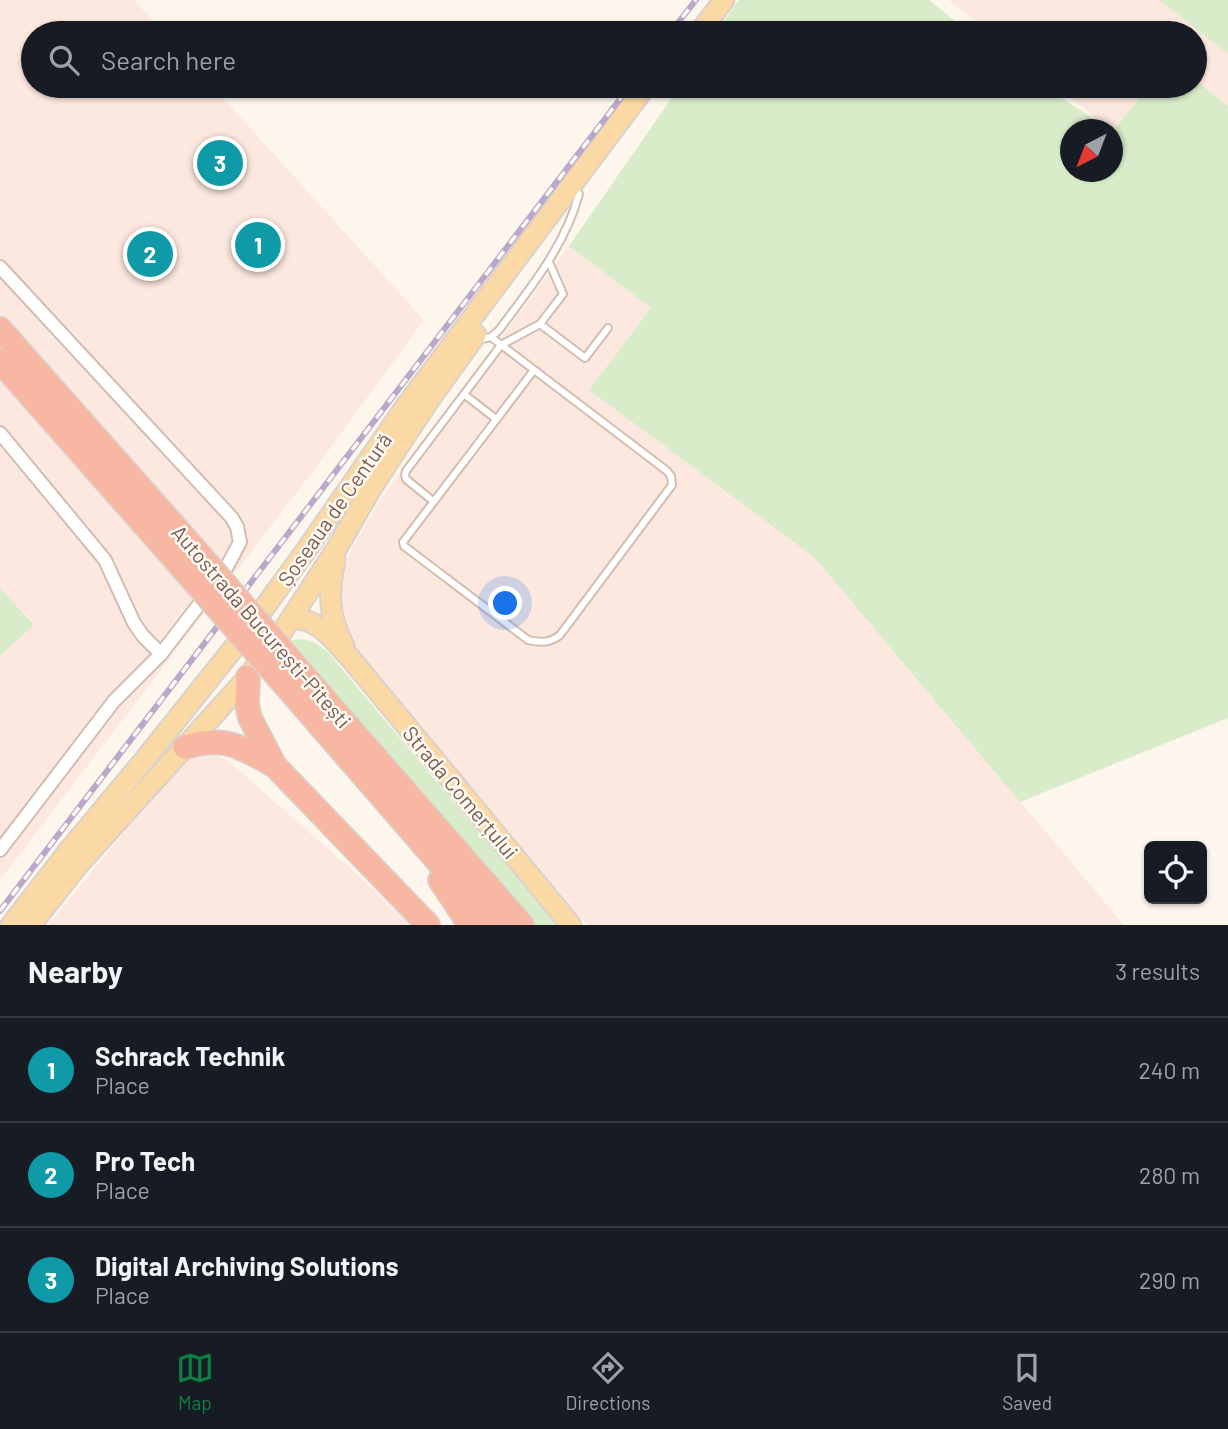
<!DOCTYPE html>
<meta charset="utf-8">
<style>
:root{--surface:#171b24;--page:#242831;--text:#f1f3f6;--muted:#9ea1a6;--line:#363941;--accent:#0b8043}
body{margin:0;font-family:Barlow,sans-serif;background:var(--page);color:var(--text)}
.controls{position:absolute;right:21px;bottom:21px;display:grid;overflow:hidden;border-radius:10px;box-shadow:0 2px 5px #0004}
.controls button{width:63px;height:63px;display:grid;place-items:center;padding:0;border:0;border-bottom:2px solid var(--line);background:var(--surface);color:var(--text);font:35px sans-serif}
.compass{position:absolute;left:1060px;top:119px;width:63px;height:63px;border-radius:50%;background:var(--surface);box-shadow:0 2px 5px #0004;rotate:222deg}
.you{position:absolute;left:506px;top:604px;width:24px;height:24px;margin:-18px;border:5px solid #fff;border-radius:50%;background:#1a73e8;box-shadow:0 0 0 10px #1a73e833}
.badge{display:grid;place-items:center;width:46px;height:46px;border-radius:50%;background:var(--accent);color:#fff;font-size:23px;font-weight:700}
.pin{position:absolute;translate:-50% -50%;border:4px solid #fff;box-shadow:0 2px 7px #0006}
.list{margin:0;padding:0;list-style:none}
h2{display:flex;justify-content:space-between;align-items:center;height:91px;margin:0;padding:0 28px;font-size:30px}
h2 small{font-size:23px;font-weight:400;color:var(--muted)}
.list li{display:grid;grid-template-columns:46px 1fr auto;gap:21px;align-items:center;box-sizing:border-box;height:105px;padding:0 28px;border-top:2px solid var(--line)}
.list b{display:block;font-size:26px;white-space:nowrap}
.list p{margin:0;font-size:23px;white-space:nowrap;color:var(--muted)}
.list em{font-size:23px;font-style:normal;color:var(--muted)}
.icon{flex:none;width:38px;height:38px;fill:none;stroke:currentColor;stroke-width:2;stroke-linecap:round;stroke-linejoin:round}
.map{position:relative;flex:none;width:1228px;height:925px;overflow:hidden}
.search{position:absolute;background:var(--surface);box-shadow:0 2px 5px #0004;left:21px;right:21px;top:21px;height:77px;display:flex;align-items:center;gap:18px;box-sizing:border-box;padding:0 24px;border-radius:38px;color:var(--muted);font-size:26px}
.sheet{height:406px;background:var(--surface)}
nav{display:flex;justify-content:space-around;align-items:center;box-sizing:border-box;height:98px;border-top:2px solid var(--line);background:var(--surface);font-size:19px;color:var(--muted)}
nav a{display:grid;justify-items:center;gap:4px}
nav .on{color:var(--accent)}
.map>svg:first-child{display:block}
.commercial{fill:#fde8e0}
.green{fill:#d8ecc9}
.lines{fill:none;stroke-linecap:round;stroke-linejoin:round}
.lane-casing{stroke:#d1beb0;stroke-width:10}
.street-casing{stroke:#d1beb0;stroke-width:16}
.primary-casing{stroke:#dad1cd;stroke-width:23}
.highway-casing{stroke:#dad1cd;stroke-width:26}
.lane{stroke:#fff;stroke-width:6}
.street{stroke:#fff;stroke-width:12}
.primary{stroke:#fbd9a5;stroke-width:19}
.highway{stroke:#f7b7a3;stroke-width:23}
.rail-casing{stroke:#b9a8c9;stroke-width:6}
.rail{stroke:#fffaf3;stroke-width:3.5;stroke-dasharray:10;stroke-linecap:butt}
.highway-bridge-casing{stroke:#dad1cd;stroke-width:26;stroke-linecap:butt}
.highway-bridge{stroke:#f7b7a3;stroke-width:23}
.labels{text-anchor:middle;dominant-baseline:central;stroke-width:5;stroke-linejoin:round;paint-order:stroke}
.street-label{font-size:21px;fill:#7a5c4d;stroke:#fffaf3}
</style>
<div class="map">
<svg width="1228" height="925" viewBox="0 0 1228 925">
<rect width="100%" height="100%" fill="#fdf6ec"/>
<!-- commercial -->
<g class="commercial">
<polygon points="0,0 134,0 164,33 33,33 33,86 212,86 424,320 320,462 0,880 0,656 34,625 0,588"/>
<polygon points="949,0 1159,0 1228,54 1228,106 1195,80 1195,33 991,33"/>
<polygon points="1056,86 1149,86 1113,132 1112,130 1110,129"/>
<polygon points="569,246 651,308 589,390 814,557 1124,925 587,925 351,646 337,600 342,576 352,548 384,494"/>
<polygon points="195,753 212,753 228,761 241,772 359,876 410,925 48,925 181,763"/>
</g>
<!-- green -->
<g class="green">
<polygon points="739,0 929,0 970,33 716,33"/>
<polygon points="1159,0 1228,0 1228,54"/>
<polygon points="1195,80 1228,106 1228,718 1020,802 814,557 589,390 651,308 569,246 680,86 1042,86 1110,129 1070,130 1070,172 1112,172 1113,131 1149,86 1195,86"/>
<polygon points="0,588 34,625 0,656"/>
<polygon points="301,639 314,642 327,651 557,925 535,925 287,641"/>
</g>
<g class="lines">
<defs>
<g id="lane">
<polyline points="540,324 585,358 608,328"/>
<path d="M491 337 667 471 671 476 672 485 560 635C550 643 541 643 528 640L404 546 403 542 534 370"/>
<path d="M477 340 491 337 499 330C531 287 565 246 579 194"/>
<polyline points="465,395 496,419"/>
<polyline points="433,501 406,479 405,475 406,471 501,345 540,324 563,294 549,262"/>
</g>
<g id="street">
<polyline points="0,267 232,518 237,527 240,542 224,572 161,654 114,701 0,850"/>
<polyline points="0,433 105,560 134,623 143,636 161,654"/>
</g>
<g id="primary">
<polyline points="699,33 724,0"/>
<path d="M335 560C328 593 328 615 344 646"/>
<path d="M291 619C317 616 335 642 351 659L571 925"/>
<polyline points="11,925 70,849 146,758 248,630 307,549 406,406 646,86"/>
<polyline points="31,925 79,864 248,677 282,632 337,548 371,489 400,444 432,396 476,335"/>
</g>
<g id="highway">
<polyline points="0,329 200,555"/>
<polyline points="0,361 184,570"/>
<polyline points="293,663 522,925"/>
<polyline points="277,676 493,925"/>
<polyline points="248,677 247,705 250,718 275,766 428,925"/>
<path d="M185 747C226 735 240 747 275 766"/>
<polyline points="440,880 470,925"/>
</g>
</defs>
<!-- lane casing -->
<use href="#lane" class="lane-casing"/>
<!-- street casing -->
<use href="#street" class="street-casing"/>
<!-- primary casing -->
<use href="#primary" class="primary-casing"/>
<!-- highway casing -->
<use href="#highway" class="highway-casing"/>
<!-- lane -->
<use href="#lane" class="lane"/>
<!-- street -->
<use href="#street" class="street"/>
<!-- primary -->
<use href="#primary" class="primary"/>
<!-- highway -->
<use href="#highway" class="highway"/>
<defs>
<g id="rail">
<polyline points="670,33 696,0"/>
<polyline points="0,911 630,86"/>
</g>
</defs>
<!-- rail casing -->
<use href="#rail" class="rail-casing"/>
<!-- rail -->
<use href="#rail" class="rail"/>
<defs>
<g id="highway-bridge">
<polyline points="200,555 293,663"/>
<polyline points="184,570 277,676"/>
</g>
</defs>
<!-- highway-bridge casing -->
<use href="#highway-bridge" class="highway-bridge-casing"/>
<!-- highway-bridge -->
<use href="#highway-bridge" class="highway-bridge"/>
</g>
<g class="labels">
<!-- street labels -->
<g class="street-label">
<text transform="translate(334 509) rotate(-55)">Șoseaua de Centură</text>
<text transform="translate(262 626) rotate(49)">Autostrada București-Pitești</text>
<text transform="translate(461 792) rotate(50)">Strada Comerțului</text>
</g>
</g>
</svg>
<div class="controls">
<button><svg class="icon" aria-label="locate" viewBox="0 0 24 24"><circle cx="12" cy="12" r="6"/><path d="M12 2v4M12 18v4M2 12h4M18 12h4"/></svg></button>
</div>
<svg class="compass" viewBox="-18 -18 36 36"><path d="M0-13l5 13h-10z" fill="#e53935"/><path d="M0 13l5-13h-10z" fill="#9ea1a6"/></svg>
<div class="you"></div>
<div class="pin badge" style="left:258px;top:245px;background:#0f9aa8">1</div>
<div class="pin badge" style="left:150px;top:254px;background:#0f9aa8">2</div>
<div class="pin badge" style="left:220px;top:163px;background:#0f9aa8">3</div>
<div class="search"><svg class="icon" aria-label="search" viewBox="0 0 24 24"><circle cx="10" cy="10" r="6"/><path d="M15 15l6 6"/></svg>Search here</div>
</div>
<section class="sheet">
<h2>Nearby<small>3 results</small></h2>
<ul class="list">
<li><span class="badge" style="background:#0f9aa8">1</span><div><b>Schrack Technik</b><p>Place</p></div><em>240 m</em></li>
<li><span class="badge" style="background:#0f9aa8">2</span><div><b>Pro Tech</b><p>Place</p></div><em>280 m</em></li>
<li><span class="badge" style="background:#0f9aa8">3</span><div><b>Digital Archiving Solutions</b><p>Place</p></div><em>290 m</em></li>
</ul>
</section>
<nav>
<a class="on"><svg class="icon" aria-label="map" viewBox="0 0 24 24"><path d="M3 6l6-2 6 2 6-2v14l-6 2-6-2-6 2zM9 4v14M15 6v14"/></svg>Map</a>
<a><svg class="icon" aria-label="directions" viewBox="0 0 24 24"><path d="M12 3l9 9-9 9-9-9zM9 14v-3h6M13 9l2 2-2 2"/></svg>Directions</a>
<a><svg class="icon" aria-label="saved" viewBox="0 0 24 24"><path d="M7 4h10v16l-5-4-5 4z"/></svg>Saved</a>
</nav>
